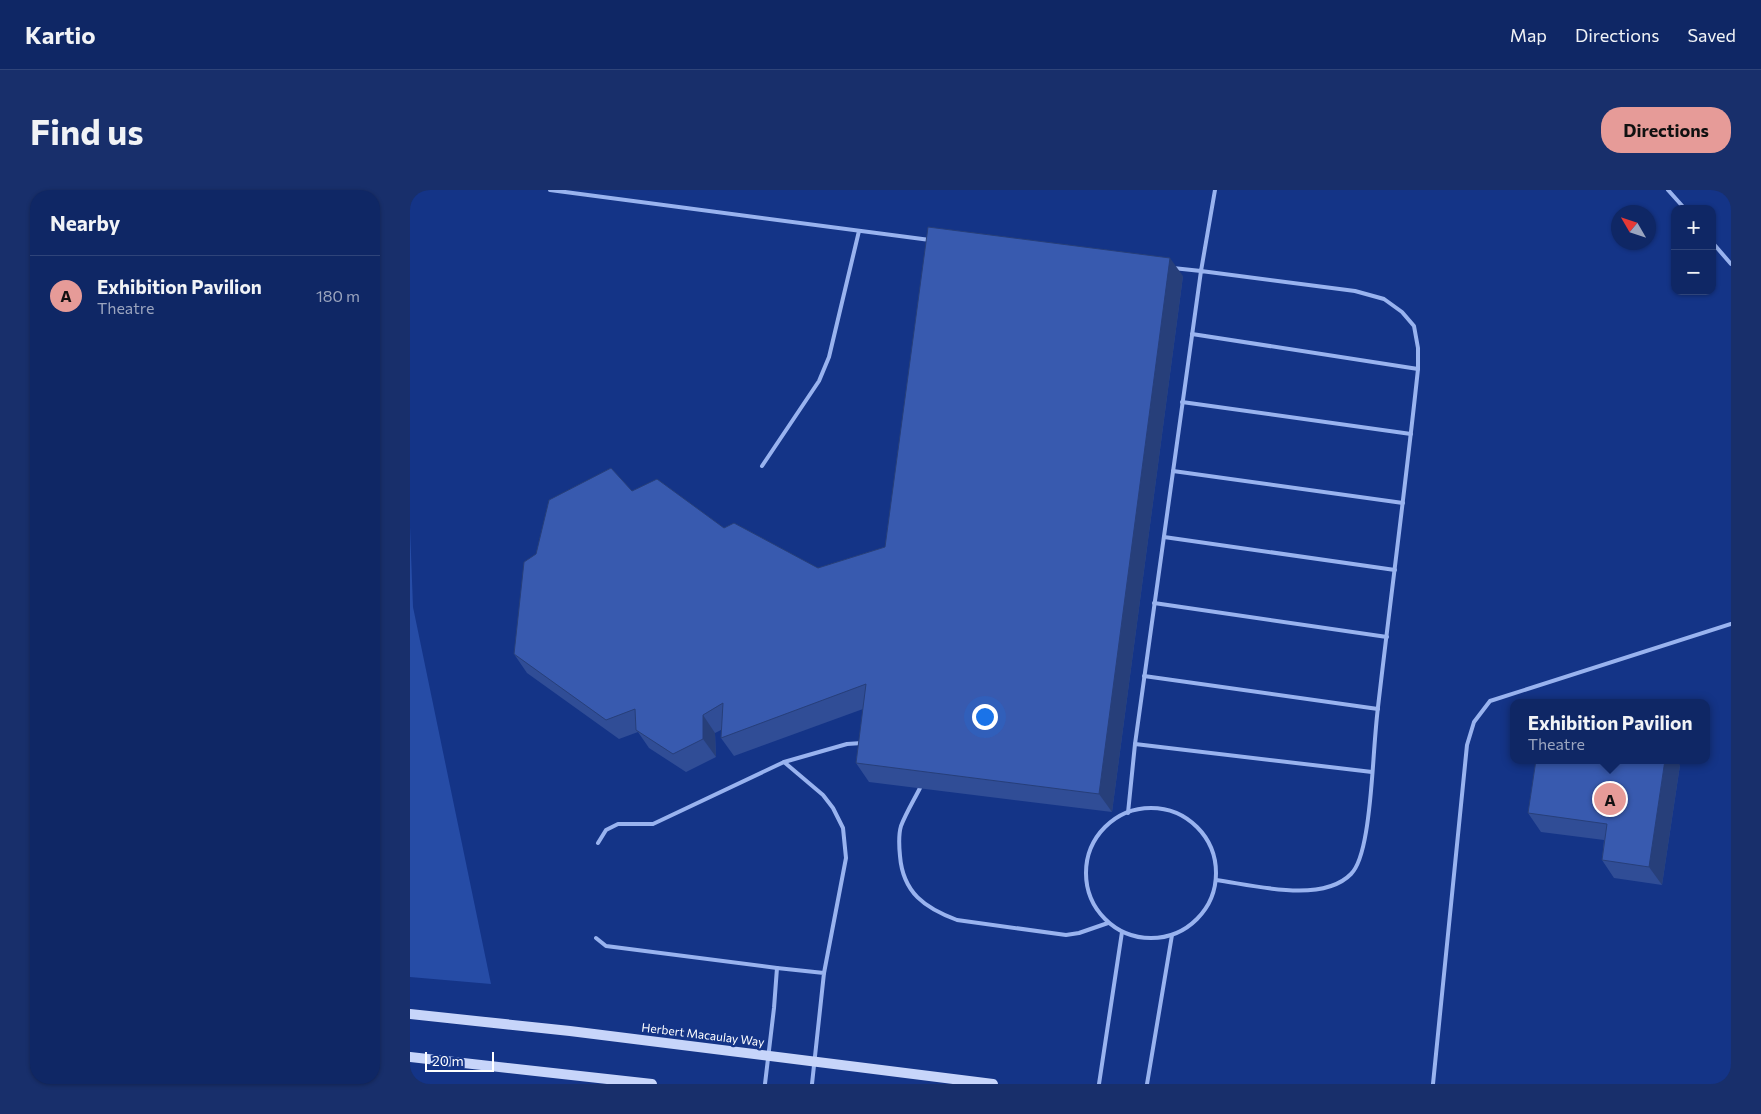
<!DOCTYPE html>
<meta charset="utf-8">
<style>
:root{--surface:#0f2765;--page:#182f6b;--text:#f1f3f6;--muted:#9ba5bf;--line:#2f4479;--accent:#e69b98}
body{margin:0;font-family:Commissioner,sans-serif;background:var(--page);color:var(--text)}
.controls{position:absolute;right:15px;top:15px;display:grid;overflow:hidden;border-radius:10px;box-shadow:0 1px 4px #0004}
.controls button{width:45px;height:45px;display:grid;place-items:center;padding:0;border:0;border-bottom:1px solid var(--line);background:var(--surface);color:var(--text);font:25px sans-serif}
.compass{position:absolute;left:1201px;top:15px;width:45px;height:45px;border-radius:50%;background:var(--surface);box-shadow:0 1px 4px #0004;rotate:309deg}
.scale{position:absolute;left:15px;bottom:12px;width:69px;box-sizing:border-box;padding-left:5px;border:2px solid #fff;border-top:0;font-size:14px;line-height:18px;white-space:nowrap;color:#fff;-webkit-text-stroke:4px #143487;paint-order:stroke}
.you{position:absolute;left:574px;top:526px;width:18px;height:18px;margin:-12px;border:4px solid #fff;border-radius:50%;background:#1a73e8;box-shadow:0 0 0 8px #1a73e833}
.badge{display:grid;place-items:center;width:32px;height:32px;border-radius:50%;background:var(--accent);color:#111;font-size:16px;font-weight:700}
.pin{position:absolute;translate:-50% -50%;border:2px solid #fff;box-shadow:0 1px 5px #0006}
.popup{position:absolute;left:1100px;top:509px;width:200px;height:65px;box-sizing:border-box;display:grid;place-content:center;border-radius:10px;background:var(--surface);filter:drop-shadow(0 1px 4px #0005);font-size:16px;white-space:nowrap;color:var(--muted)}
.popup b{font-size:19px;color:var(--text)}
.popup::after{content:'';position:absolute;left:50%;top:100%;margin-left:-10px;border:10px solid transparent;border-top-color:var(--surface)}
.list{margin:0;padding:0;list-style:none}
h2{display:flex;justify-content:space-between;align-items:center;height:65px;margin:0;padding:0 20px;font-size:21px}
h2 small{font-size:16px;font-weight:400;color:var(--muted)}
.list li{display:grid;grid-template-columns:32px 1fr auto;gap:15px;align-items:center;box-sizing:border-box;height:80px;padding:0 20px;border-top:1px solid var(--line)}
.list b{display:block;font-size:19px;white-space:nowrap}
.list p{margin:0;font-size:16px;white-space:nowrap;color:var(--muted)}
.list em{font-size:16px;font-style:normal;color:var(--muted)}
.map{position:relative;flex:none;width:1321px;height:894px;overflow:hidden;border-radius:20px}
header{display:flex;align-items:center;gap:30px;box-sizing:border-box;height:70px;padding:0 25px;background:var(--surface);border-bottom:1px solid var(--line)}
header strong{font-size:24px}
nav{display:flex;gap:28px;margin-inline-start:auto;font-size:18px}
.intro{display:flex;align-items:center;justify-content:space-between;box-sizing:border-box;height:120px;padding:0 30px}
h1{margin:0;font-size:35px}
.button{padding:12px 22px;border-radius:20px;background:var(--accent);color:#111;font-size:18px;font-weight:700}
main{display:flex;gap:30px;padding:0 30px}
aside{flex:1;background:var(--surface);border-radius:20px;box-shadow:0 1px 4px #0004}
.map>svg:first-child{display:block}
.green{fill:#264ca6}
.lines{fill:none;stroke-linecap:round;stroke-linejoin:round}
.lane{stroke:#99b3ef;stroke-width:4}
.secondary{stroke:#c7d5fa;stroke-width:10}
.wall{fill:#304d96}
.shaded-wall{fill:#273f7a}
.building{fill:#385aaf;stroke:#273f7a}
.labels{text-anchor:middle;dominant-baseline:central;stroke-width:4.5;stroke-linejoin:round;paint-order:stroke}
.street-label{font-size:12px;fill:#fff;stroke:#143487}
</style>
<header>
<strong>Kartio</strong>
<nav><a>Map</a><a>Directions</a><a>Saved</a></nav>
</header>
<div class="intro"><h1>Find us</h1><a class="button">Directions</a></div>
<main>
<aside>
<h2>Nearby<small></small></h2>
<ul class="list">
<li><span class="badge">A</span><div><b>Exhibition Pavilion</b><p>Theatre</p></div><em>180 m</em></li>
</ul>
</aside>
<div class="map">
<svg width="1321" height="894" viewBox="0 0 1321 894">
<rect width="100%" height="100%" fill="#143487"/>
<!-- green -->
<polygon class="green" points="0,337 3,417 81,794 0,787"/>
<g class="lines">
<!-- lane -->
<g class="lane">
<polyline points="140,0 520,50"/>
<polyline points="1258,0 1275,19"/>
<polyline points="1302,52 1321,74"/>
<polyline points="763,78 791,81 805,0"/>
<polyline points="782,144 1008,179"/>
<polyline points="772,212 1001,244"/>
<polyline points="352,276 409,191 419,167 449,41"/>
<polyline points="763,281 993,313"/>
<polyline points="754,347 985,380"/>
<polyline points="744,413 977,447"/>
<polyline points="734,486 968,519"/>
<polyline points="725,554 962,582"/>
<polyline points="374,572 437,554 452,553"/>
<path d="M510 598C504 610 496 623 491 636 488 646 489 656 490 666 493 703 515 718 547 730L656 745 669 743 698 733"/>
<circle cx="741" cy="683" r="65"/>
<path d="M718 623 725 554 791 81 945 101 974 109 992 122 1004 136 1008 158V179C996 292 981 405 968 517 963 559 963 601 956 642 954 654 950 675 941 684 912 714 843 695 806 690"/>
<polyline points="188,653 196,640 208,634 243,634 374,572 413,605 423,618 433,638 436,668 414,783"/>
<polyline points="186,748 196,756 367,778 364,818 355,894"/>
<polyline points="367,778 414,783 402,894"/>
<polyline points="689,894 712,742"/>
<polyline points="737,894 762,745"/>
<polyline points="1023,894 1057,555 1064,532 1080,511 1321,434"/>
</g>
<!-- secondary -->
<g class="secondary">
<polyline points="0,824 160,841 583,894"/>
<polyline points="0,867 242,894"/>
</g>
</g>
<!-- wall -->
<g class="wall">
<polygon points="773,86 702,622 459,592 446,573 453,519 324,566 311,548 311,540 305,543 306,567 276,582 239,558 228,542 209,549 117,483 104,464 222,301 314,338 408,378 475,357"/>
<polygon points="1270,575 1252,695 1204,688 1192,670 1194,650 1131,642 1118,623"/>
</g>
<!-- shaded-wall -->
<g class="shaded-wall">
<polygon points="760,68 773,86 702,622 689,604"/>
<polygon points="293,525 305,543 306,567 293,549"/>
<polygon points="1255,570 1266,570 1270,575 1252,695 1239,677"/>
</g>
<!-- building -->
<g class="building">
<polygon points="518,37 760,68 689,604 446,573 456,494 311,548 313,513 293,525 293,549 263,564 226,540 225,519 196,530 104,464 114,372 126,364 139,310 201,278 222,301 247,289 314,338 324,333 408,378 475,357"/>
<polygon points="1126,570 1255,570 1239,677 1192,670 1197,634 1118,623"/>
</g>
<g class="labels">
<!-- street labels -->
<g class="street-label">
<text transform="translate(293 844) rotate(7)">Herbert Macaulay Way</text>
</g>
</g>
</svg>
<div class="controls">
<button>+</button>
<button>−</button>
</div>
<svg class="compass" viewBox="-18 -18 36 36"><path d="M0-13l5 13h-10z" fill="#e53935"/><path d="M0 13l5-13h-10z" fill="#9ba5bf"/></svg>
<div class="scale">20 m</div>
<div class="you"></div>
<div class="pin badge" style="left:1200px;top:609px">A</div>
<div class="popup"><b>Exhibition Pavilion</b>Theatre</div>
</div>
</main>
